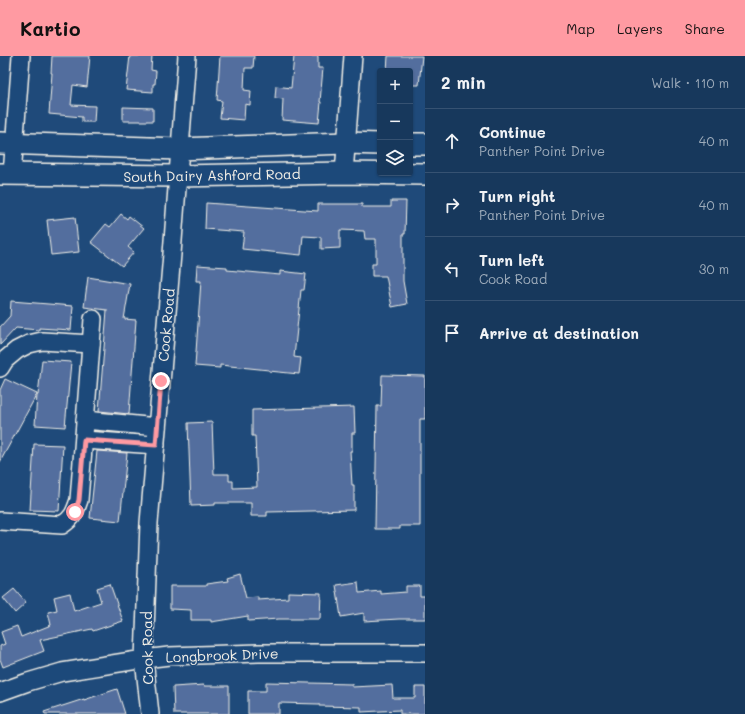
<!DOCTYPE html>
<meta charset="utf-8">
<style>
:root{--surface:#17385c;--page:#244365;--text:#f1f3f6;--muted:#9eacbb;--line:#365272;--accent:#ff9aa2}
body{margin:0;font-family:Mali,sans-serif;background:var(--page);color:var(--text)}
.controls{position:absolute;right:12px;top:12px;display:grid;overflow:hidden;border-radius:4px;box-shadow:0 1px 3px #0004}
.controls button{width:36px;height:36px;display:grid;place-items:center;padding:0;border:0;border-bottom:1px solid var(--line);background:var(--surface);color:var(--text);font:20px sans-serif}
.stop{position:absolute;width:12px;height:12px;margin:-9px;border:3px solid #ff9aa2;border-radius:50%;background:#fff}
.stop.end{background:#ff9aa2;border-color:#fff;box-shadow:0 1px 4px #0008}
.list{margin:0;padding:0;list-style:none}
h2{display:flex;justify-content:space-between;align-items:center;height:52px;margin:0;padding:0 16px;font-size:17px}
h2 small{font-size:13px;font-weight:400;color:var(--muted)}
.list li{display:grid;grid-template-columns:26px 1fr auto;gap:12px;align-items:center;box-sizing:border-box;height:64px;padding:0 16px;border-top:1px solid var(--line)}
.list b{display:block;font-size:15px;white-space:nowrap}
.list p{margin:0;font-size:13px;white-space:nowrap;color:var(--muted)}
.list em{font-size:13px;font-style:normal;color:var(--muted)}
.icon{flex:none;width:22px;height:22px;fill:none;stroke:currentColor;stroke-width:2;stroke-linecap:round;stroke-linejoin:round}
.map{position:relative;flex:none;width:425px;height:658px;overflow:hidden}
header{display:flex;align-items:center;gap:24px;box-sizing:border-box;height:56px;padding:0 20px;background:var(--accent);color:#111}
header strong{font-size:19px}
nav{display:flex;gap:22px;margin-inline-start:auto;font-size:14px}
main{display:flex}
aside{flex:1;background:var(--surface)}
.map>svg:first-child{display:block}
.building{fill:#536e9e;stroke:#f4f1e8}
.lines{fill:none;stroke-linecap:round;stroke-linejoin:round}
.minor-casing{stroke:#f4f1e8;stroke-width:20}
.major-casing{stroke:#f4f1e8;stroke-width:24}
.minor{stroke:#1f4a7a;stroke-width:17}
.major{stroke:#1f4a7a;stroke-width:21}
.route{stroke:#ff9aa2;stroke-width:5}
.labels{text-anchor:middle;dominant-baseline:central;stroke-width:3;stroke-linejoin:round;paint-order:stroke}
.street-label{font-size:14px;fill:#f4f1e8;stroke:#1f4a7a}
</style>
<header>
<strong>Kartio</strong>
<nav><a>Map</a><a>Layers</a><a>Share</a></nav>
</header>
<main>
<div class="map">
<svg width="425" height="658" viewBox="0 0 425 658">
<rect width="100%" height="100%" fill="#1f4a7a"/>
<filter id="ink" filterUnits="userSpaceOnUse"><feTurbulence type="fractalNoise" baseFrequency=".025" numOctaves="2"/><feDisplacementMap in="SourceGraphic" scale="8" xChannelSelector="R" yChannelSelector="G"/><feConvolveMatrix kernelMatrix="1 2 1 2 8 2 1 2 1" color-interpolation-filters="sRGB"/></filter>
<g filter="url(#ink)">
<!-- building -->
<g class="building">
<polygon points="52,0 90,0 87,31 73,29 71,49 95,50 94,66 82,66 82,61 49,58 52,17 51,17"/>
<polygon points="130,0 152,0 151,14 156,15 155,28 153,28 153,36 126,34"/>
<polygon points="220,0 254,0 253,12 245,12 244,34 251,35 250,49 245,48 244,64 220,62 222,45 217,44"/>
<polygon points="294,0 318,0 318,12 323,12 320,46 321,46 319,67 282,64 283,43 275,42 276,30 291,32"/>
<polygon points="388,0 422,0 419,29 410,29 410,15 387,15"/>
<polygon points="123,51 153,52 153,65 123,65"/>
<polygon points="391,145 406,145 405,178 403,178 403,225 407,248 392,251 386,220 372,220 372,208 376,208 376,183 365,183 364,175 340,174 340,192 321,193 321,181 303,180 301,199 242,193 244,176 205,173 206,147 318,155 318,148 362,148 362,151 391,151"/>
<polygon points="121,158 127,163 129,160 144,172 128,191 134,196 122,210 91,186 106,168 110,171"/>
<polygon points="75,161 79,196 51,199 47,164"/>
<polygon points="197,209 227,211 227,214 280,219 280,215 306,218 304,234 301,234 294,301 301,302 299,318 269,315 269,314 220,309 220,312 195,310 201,225 196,225"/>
<polygon points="88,221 130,228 124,263 136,264 129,358 99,355 107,254 84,251"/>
<polygon points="11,245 73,250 71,274 39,272 39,274 16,272 0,289 0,271 10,260"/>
<polygon points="42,304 71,306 65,371 35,369 37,339 38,339"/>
<polygon points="382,319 425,320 425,363 420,363 420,470 400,470 400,473 375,473 377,350 381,350"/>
<polygon points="5,323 37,338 0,406 0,334"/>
<polygon points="354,351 355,377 352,377 352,395 350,395 352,429 354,429 354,454 267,456 267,460 251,460 251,447 215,447 215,449 191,450 188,367 212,366 214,418 229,418 229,425 233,425 233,432 257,431 255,380 252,380 252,354"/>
<polygon points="34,388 63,389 59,455 30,454"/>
<polygon points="97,395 127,397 120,465 90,462"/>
<polygon points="240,518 246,542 258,541 258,544 288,542 288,536 321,537 320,563 279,563 248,565 248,560 211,566 211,564 191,564 191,554 170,553 170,530 206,530 206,528 228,525 227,522"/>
<polygon points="358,526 359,537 381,535 381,538 406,536 406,530 420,530 420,540 425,540 425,563 399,563 364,565 364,557 341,561 336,529"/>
<polygon points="110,528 123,565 93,575 92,573 40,584 44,595 3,611 0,603 0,590 5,588 1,576 17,570 21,581 51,569 48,556 57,554 54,541 70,537 74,555 101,546 97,532"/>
<polygon points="14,533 26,547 15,557 3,542"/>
<polygon points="266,626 352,628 352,631 392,629 393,642 415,642 415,631 425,631 425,658 400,658 400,654 361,656 361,651 319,650 319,648 279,647 279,658 248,658 248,635 266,635"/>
<polygon points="204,629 204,630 229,630 229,658 174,658 173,631"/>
<polygon points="117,633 125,658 45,658 44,656 84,643 84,644"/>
</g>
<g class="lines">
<defs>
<g id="minor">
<polyline points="344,117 353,0"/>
<polyline points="12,119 21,0"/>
<polyline points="0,312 5,304 17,294 29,288 42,285 91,288"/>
<polyline points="85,364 157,371"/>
<polyline points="84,384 156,389"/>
<path d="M0 465 62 469C73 462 75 456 79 444L93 263"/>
<polyline points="0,636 28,626 62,616 144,603 169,600 259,597 425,597"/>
<polyline points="150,658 144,603 149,467 172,198 187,0"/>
</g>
<g id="major">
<polyline points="0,87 179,93 346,87 380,88"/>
<polyline points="410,88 425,88"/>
<polyline points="0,118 177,120 344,117 425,118"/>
</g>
</defs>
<!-- minor casing -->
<use href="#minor" class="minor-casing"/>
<!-- major casing -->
<use href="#major" class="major-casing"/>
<!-- minor -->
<use href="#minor" class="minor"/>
<!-- major -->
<use href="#major" class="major"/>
</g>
</g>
<g class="lines" filter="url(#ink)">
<!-- route -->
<polyline class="route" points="75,456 79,444 84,384 156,389 161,325"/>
</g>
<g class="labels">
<!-- street labels -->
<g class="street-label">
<text transform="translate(212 119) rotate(-1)">South Dairy Ashford Road</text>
<text transform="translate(166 269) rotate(-85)">Cook Road</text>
<text transform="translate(147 592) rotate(-91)">Cook Road</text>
<text transform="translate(222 599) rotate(-2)">Longbrook Drive</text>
</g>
</g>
</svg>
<div class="controls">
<button>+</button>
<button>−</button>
<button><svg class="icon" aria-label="layers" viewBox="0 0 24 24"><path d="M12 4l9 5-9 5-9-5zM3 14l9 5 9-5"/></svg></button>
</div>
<div class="stop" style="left:75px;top:456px"></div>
<div class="stop end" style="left:161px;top:325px"></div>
</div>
<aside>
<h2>2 min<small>Walk · 110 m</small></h2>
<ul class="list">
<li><svg class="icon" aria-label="ahead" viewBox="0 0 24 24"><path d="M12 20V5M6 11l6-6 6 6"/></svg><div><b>Continue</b><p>Panther Point Drive</p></div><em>40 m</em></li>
<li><svg class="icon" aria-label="right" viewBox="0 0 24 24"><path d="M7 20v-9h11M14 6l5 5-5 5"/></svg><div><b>Turn right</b><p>Panther Point Drive</p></div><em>40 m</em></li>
<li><svg class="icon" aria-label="left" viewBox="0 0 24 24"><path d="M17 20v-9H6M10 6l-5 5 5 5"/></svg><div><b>Turn left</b><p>Cook Road</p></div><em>30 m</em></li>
<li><svg class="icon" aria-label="arrive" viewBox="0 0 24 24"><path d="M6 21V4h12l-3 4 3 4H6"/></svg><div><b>Arrive at destination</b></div></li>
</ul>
</aside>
</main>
